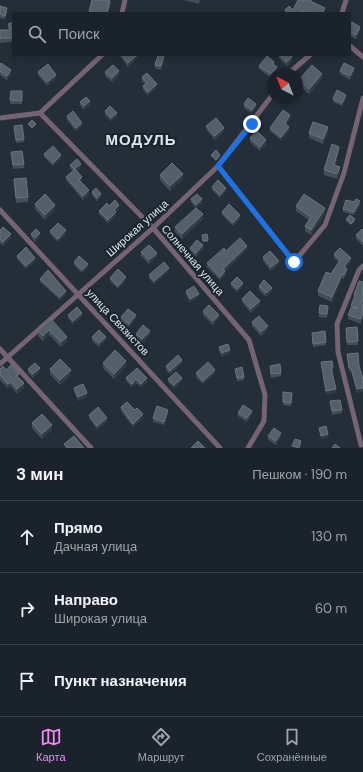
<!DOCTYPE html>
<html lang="ru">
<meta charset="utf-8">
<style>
:root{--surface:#1a222b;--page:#232a33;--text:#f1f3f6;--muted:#9fa4a9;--line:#383f47;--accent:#f389f1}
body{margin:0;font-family:"DM Sans",sans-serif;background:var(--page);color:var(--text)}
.compass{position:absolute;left:267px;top:68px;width:36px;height:36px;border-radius:50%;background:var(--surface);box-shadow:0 2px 6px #0003;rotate:318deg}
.stop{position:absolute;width:12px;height:12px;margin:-9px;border:3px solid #1a73e8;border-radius:50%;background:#fff}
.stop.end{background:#1a73e8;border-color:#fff;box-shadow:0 1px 4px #0008}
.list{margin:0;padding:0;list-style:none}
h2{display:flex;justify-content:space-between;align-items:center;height:52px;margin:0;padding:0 16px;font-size:17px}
h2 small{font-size:13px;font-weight:400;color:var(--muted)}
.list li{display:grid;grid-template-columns:26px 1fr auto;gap:12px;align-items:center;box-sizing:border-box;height:72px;padding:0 16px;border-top:1px solid var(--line)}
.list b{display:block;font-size:15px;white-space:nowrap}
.list p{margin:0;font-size:13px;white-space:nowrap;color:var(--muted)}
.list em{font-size:13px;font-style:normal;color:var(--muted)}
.icon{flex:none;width:22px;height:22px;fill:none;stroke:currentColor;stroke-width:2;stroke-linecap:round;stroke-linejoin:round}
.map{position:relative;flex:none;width:363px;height:448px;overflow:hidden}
.search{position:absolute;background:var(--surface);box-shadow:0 2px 6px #0003;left:12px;right:12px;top:12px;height:44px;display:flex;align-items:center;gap:10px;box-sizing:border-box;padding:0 14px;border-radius:0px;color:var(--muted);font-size:15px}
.sheet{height:268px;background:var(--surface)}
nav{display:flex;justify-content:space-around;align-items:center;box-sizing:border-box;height:56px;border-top:1px solid var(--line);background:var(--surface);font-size:11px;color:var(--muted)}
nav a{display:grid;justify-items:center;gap:2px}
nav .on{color:var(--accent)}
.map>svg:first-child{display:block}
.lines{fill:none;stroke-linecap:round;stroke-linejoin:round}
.street{stroke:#766372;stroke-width:5}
.wall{fill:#444e5a}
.shaded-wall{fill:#303b46}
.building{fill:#545f6a;stroke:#6a747e}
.route{stroke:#1a73e8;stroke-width:5}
.labels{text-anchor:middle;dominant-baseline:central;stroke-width:4;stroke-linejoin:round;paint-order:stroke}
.street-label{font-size:11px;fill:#dee5ed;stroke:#1a242f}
.district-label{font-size:15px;font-weight:bold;letter-spacing:1px;fill:#dee5ed;stroke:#1a242f}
</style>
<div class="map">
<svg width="363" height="448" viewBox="0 0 363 448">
<rect width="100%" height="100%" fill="#232e39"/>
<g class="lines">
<!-- street -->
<g class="street">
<polyline points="122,13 125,0"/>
<polyline points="342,13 346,0"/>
<polyline points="350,46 363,57"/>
<polyline points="288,74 310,55"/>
<polyline points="40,113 153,228 249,340 265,395 264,421 248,448"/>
<polyline points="0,118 40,113 102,55"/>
<polyline points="218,166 294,262 325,225 344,173 363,98"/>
<polyline points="0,210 220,448"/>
<polyline points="0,349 91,448"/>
<polyline points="0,364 153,228 218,166 273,94"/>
<polyline points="361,445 338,352 337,324 359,270 363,266"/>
</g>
</g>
<!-- wall -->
<g class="wall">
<polygon points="184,0 200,0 199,4"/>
<polygon points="312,0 311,2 325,11 324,13 285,13 285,10 293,10"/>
<polygon points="110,5 108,13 89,13 89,11"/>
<polygon points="0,6 7,12 5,19 0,18"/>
<polygon points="13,22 13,42 0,43 0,30 9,30 8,29 8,24"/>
<polygon points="350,25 360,30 356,39 350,36"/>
<polygon points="120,55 140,55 128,67 120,56"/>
<polygon points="158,55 165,55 161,70 155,68 155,65"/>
<polygon points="279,55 290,55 292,61 287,66 279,58"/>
<polygon points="0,65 11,74 7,80 0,75"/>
<polygon points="259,66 277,70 271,78 259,69"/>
<polygon points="340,71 354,72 350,80 340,74"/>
<polygon points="38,72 56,78 47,86 38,75"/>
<polygon points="105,72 119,75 112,82 105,76"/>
<polygon points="142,77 157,87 148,95 143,90 143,86 145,84 142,81"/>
<polygon points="322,79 309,94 299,85 299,80"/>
<polygon points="11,91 22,91 22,104 10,104"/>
<polygon points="346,98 342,106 333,102 333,99"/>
<polygon points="80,102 90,104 84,110 80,105"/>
<polygon points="244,104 256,107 252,113 244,108"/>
<polygon points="105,111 117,116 111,121 105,115"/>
<polygon points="67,116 82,126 76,131 67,120"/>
<polygon points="290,118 286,125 289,130 281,140 270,131 270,128"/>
<polygon points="14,126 24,139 24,142 16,143"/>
<polygon points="206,126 224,131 215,140 206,129"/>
<polygon points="328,132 323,144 309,138 309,133"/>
<polygon points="250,138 266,144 260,151 250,142"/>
<polygon points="11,152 24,164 24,168 13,169"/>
<polygon points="339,152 335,166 340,172 337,179 324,175 324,170"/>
<polygon points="44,154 61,158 53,166 44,157"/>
<polygon points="211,155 220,157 216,161 211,156"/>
<polygon points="70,165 81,167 76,171 82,181 81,182 89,194 83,200 66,180 66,177 73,171 70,168"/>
<polygon points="160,175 183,179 170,191 160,180"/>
<polygon points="14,179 28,197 28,202 16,203"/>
<polygon points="212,187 226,191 220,198 212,190"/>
<polygon points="92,192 101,197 97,201 92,195"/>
<polygon points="191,199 202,203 196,208 203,219 182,239 175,232 175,227 196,208 191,202"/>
<polygon points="354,202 360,205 354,215 343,212 343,209"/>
<polygon points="35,204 55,210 45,220 35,209"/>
<polygon points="109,206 119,208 116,212 116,215 108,223 99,214 99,211"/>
<polygon points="296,206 325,213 311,235 305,231 305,226 309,220 296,211"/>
<polygon points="222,212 240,219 233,226 222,215"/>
<polygon points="346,219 355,221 351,225 346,221"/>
<polygon points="0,230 11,238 3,246 0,243"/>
<polygon points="363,230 363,246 356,239 356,235"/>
<polygon points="50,231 66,234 58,242 50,234"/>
<polygon points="31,234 40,237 35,242 31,237"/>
<polygon points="202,235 208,240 208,242 203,242"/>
<polygon points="190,248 203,249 196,257 190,251"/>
<polygon points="247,249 225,271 225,275 220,280 207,267 207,263 226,251"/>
<polygon points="141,252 157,256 149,264 141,256"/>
<polygon points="334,254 351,262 346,268 347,273 344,279 342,278 332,302 318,296 318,291 331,274 339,262 334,258"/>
<polygon points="17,256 35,261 26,269 17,259"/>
<polygon points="263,257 279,264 271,271 263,261"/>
<polygon points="74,262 88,267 82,273 74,265"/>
<polygon points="169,271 154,284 149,278 149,275"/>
<polygon points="110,278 126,280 118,289 110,281"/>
<polygon points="40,279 66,294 60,300 40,282"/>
<polygon points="363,282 363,303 362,305 361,324 348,319 348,315 351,308 351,306 354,299 354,295"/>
<polygon points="231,283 243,286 237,292 231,286"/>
<polygon points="259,286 272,291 266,297 259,290"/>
<polygon points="186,291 199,297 190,302 186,294"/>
<polygon points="242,299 260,305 251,313 242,302"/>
<polygon points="328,309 327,318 319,317 319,313"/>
<polygon points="203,311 219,318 213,325 203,315"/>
<polygon points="68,315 82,317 73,324 68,318"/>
<polygon points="121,317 136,318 129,327 121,321"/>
<polygon points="51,319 67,342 61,347 49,335 43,341 38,336 38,331"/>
<polygon points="252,322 268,329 261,336 252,326"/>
<polygon points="357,327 358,345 347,345 346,328"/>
<polygon points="312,333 326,342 326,345 313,347"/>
<polygon points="136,334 150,334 142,343 136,337"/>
<polygon points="92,337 106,340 99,347 92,341"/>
<polygon points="219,347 230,353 222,357 219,351"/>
<polygon points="347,354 359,366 363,379 363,391 357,393 351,371 349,371"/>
<polygon points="321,362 333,367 333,371 332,371 336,392 326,395"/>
<polygon points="103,363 126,366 114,379 103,368"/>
<polygon points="182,363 170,374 166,370 166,366"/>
<polygon points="270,366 281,373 281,376 271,378"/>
<polygon points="0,369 6,370 19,378 24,388 17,394 11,386 8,388 0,380"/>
<polygon points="28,369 40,371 33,378 28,373"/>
<polygon points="50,369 71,375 60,385 50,374"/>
<polygon points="235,369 244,377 244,380 237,381"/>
<polygon points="196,373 215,373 203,384 196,377"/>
<polygon points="126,378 147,382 141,387 136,383 132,387 126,381"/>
<polygon points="168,379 182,381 174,388 168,382"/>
<polygon points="74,388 87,397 78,401 74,391"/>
<polygon points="292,396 291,406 283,405 283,402"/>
<polygon points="330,401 342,410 342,413 332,415"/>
<polygon points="121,407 143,418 133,427 121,411"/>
<polygon points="168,413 164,425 153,422 153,418"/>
<polygon points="238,413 252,414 247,422 238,416"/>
<polygon points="89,415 107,422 97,429 89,418"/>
<polygon points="32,423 52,430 42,439 32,428"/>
<polygon points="268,436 281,436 276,445 268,440"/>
</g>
<!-- shaded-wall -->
<g class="shaded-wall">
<polygon points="110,1 110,5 108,13 107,13"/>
<polygon points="360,27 360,30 356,39 356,35"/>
<polygon points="137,55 140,55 128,67 128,63"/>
<polygon points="164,55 165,55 161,70 161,66"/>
<polygon points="292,57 292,61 287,66 287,62"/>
<polygon points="277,67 277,70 273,74 271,78 271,74"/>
<polygon points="354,68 354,72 350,80 350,76"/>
<polygon points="11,70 11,74 7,80 7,76"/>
<polygon points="119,71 119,75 112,82 112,78"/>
<polygon points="322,74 322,79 309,94 309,89"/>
<polygon points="56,75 56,78 47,86 47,82"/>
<polygon points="157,84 157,87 148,95 148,92"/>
<polygon points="346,95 346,98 342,106 342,103"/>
<polygon points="90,101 90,104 84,110 84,106"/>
<polygon points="256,104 256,107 252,113 252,110"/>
<polygon points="117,113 117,116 111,121 111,118"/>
<polygon points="290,115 290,118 285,127 285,123"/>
<polygon points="82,123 82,126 76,131 76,128"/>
<polygon points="36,124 36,126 32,129 32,128"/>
<polygon points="289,127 289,130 281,140 281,137"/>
<polygon points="328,127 328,132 323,144 323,139"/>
<polygon points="224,128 224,131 215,140 215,136"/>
<polygon points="266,140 266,144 260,151 260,147"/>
<polygon points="339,147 339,152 334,170 334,165"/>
<polygon points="61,155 61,158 53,166 53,163"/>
<polygon points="220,155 220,157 216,161 216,160"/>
<polygon points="81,164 81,167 74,173 74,169"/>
<polygon points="340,167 340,172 337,179 337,174"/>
<polygon points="183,174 183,179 170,191 170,186"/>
<polygon points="82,177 82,181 79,183 79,180"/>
<polygon points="226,188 226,191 220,198 220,195"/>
<polygon points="89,190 89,194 83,200 83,196"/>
<polygon points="101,194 101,197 97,201 97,198"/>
<polygon points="202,199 202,203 196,208 196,205"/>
<polygon points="360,201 360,205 354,215 354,212"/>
<polygon points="55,205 55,210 45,220 45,215"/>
<polygon points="119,205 119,208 114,213 114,210"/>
<polygon points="325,208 325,213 311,235 311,230"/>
<polygon points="116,212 116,215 108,223 108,220"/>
<polygon points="203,214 203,219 182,239 182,234"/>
<polygon points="240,215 240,219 233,226 233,223"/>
<polygon points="66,230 66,234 58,242 58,239"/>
<polygon points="40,233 40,237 35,242 35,238"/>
<polygon points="11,234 11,238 3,246 3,242"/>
<polygon points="203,245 203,249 196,257 196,253"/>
<polygon points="247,246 247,249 223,272 223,269"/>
<polygon points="157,253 157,256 149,264 149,260"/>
<polygon points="35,258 35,261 26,269 26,266"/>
<polygon points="351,258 351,262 344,271 344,266"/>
<polygon points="279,261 279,264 271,271 271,267"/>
<polygon points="88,264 88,267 82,273 82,270"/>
<polygon points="169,268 169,271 154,284 154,281"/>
<polygon points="347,269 347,273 344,279 344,275"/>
<polygon points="225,271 225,275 220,280 220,277"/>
<polygon points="342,274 342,278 332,302 332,297"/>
<polygon points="126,277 126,280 118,289 118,286"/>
<polygon points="243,283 243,286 237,292 237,289"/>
<polygon points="272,288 272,291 266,297 266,293"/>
<polygon points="66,291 66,294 60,300 60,297"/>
<polygon points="199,294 199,297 190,302 190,299"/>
<polygon points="260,301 260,305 251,313 251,309"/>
<polygon points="82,313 82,317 73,324 73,321"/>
<polygon points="363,314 363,318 361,324 361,319"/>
<polygon points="136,315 136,318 129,327 129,324"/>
<polygon points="219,315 219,318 213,325 213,321"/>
<polygon points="268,326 268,329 261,336 261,332"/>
<polygon points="49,330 49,335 43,341 43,336"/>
<polygon points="150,331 150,334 142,343 142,339"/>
<polygon points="67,337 67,342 61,347 61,342"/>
<polygon points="106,337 106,340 99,347 99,343"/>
<polygon points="230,350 230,353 222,357 222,353"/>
<polygon points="182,360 182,363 170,374 170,371"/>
<polygon points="126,361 126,366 114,379 114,374"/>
<polygon points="40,368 40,371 33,378 33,374"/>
<polygon points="71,370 71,375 60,385 60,380"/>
<polygon points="215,370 215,373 203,384 203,381"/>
<polygon points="147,378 147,382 141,387 141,384"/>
<polygon points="182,378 182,381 174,388 174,385"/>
<polygon points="136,379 136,383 132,387 132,384"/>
<polygon points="11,382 11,386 8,388 8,384"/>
<polygon points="24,383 24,388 17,394 17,389"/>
<polygon points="363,388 363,391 357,393 357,389"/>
<polygon points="336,389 336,392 326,395 326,391"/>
<polygon points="87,393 87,397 78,401 78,397"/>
<polygon points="168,410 168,413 164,425 164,422"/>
<polygon points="252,411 252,414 247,422 247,418"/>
<polygon points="143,414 143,418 133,427 133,424"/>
<polygon points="107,418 107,422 97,429 97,426"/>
<polygon points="52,425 52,430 42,439 42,434"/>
<polygon points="281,433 281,436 276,445 276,441"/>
<polygon points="328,434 328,438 321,439 321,436"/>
</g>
<!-- building -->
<g class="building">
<polygon points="92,0 108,0 110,1 107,13 97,13 89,11"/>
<polygon points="298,0 311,0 310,1 325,8 322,13 308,13 300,10 304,13 287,13 285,10 289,6 293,10"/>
<polygon points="0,6 7,8 5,16 0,14"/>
<polygon points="13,22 13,38 0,38 0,30 11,30 8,24"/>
<polygon points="352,22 360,27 356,35 350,32 350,25"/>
<polygon points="122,55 137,55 128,63"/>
<polygon points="158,55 164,55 161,66 155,65"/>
<polygon points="280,55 290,55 292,57 287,62"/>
<polygon points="267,56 274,62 273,64 277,67 271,74 259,66"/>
<polygon points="1,63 11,70 7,76 0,71 0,65"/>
<polygon points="344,63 354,68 350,76 340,71"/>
<polygon points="48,64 56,75 47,82 38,72"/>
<polygon points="113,65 119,71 112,78 105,72"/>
<polygon points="312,65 322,74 309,89 299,80"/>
<polygon points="147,73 157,84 148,92 143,86 147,83 142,77"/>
<polygon points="337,90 346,95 342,103 333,99"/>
<polygon points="11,91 22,91 22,101 10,100"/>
<polygon points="86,97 90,101 84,106 80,102"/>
<polygon points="248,98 256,104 252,110 244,104"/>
<polygon points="110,106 117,113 111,118 105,111"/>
<polygon points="283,110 290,115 285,123 289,127 281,137 270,128"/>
<polygon points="73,111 82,123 76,128 67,116"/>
<polygon points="216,118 224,128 215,136 206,126"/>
<polygon points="32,120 36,124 32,128 28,124"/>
<polygon points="313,122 328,127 323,139 309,133"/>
<polygon points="22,125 24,139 16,140 14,126"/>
<polygon points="257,131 266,140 260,147 250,138"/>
<polygon points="332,144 339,147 334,165 340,167 337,174 324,170"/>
<polygon points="53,146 61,155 53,163 44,154"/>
<polygon points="216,150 220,155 216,160 211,155"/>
<polygon points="22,151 24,164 13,165 11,152"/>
<polygon points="77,159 81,164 74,169 70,165"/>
<polygon points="172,163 183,174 170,186 160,175"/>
<polygon points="75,169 82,177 79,180 89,190 83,196 66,177"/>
<polygon points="26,178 28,197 16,198 14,179"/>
<polygon points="218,180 226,188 220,195 212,187"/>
<polygon points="96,188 101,194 97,198 92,192"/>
<polygon points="45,194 55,205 45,215 35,204"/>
<polygon points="197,194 202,199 196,205 191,199"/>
<polygon points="304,194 325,208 311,230 305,226 311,217 296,206"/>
<polygon points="356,199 360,201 354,212 343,209 346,200 354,202"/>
<polygon points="115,200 119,205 114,210 116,212 108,220 99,211 107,203 109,206"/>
<polygon points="229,204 240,215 233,223 222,212"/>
<polygon points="196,208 203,214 182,234 175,227"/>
<polygon points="350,215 355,219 351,224 346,219"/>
<polygon points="58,223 66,230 58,239 50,231"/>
<polygon points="3,227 11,234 3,242 0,239 0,230"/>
<polygon points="36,229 40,233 35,238 31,234"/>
<polygon points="362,229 363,230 363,242 356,235"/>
<polygon points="207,234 208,240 203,241 202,235"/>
<polygon points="240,238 247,246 223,269 225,271 220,277 207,263 224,248 226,251"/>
<polygon points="197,240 203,245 196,253 190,248"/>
<polygon points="149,245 157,253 149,260 141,252"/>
<polygon points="26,247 35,258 26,266 17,256"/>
<polygon points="340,248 351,258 344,266 347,269 344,275 342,274 332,297 318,291 326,272 331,274 340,260 334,254"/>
<polygon points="270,251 279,261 271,267 263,257"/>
<polygon points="79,256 88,264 82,270 74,262"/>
<polygon points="164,262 169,268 154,281 149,275"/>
<polygon points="118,269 126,277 118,286 110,278"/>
<polygon points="48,270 66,291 60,297 40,279"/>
<polygon points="237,277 243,283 237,289 231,283"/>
<polygon points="264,280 272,288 266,293 259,286"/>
<polygon points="359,281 363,282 363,299 361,304 363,305 363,314 361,319 348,315 351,308 357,308 351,306 355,295 354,295"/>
<polygon points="194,286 199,294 190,299 186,291"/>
<polygon points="250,291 260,301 251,309 242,299"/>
<polygon points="209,305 219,315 213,321 203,311"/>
<polygon points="320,305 328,306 327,314 319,313"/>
<polygon points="77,307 82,313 73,321 68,315"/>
<polygon points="128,309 136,315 129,324 121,317"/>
<polygon points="259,316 268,326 261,332 252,322"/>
<polygon points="51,319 67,337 61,342 49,330 43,336 38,331"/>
<polygon points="143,325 150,331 142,339 136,334"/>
<polygon points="357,327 358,341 347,342 346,328"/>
<polygon points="99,330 106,337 99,343 92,337"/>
<polygon points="325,331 326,342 313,344 312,333"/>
<polygon points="228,344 230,350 222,353 219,347"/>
<polygon points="115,350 126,361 114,374 103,363"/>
<polygon points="358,353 359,366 363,379 363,388 357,389 351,368 349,368 347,354"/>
<polygon points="178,355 182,360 170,371 166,366"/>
<polygon points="60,359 71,370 60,380 50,369"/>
<polygon points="332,361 333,367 331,368 336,389 326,391 321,362"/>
<polygon points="208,362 215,370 203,381 196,373"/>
<polygon points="35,363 40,368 33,374 28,369"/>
<polygon points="280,364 281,373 271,374 270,366"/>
<polygon points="11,365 19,374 17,376 24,383 17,389 11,382 8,384 0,375 0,369 3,366 6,370"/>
<polygon points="242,367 244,377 237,378 235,369"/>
<polygon points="137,368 147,378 141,384 136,379 132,384 126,378"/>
<polygon points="176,372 182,378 174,385 168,379"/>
<polygon points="83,384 87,393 78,397 74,388"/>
<polygon points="283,392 292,393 291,403 283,402"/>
<polygon points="340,400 342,410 332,411 330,401"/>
<polygon points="127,402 135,410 137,408 143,414 133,424 121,407"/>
<polygon points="243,405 252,411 247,418 238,413"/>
<polygon points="157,406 168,410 164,422 153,418"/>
<polygon points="98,407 107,418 97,426 89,415"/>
<polygon points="42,414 52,425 42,434 32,423"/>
<polygon points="326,426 328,434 321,436 319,428"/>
<polygon points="274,428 281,433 276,441 268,436"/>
<polygon points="74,436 84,448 67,448 64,444"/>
<polygon points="295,439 301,441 299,448 292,446"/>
<polygon points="198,441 205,448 191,448"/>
<polygon points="335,444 340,448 332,448"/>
</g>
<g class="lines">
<!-- route -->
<polyline class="route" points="252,124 218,166 294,262"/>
</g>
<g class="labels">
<!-- street labels -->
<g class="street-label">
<text transform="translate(137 228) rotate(-42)">Широкая улица</text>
<text transform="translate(193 260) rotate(49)">Солнечная улица</text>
<text transform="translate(118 322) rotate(47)">улица Связистов</text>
</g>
<!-- district labels -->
<g class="district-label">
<text x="141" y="140">МОДУЛЬ</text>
</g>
</g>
</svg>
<svg class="compass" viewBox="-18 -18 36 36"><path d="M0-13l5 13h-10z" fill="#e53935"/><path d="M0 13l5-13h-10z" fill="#9fa4a9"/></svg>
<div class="stop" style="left:294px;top:262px"></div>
<div class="stop end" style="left:252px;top:124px"></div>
<div class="search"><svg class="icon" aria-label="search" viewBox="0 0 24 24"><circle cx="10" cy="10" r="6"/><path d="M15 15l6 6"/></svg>Поиск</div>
</div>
<section class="sheet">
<h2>3 мин<small>Пешком · 190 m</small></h2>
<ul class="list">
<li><svg class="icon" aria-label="ahead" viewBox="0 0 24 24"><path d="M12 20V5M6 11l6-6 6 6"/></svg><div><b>Прямо</b><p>Дачная улица</p></div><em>130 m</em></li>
<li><svg class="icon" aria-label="right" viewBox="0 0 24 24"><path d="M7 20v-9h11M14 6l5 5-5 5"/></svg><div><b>Направо</b><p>Широкая улица</p></div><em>60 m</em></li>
<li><svg class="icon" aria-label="arrive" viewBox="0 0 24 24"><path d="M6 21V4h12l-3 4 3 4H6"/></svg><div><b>Пункт назначения</b></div></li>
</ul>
</section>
<nav>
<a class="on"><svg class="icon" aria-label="map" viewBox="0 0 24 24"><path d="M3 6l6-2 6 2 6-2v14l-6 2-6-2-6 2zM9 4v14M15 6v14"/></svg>Карта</a>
<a><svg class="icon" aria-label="directions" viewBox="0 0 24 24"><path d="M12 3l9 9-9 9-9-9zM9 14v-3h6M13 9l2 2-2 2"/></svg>Маршрут</a>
<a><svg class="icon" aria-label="saved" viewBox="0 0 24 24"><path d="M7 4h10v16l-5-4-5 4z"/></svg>Сохранённые</a>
</nav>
